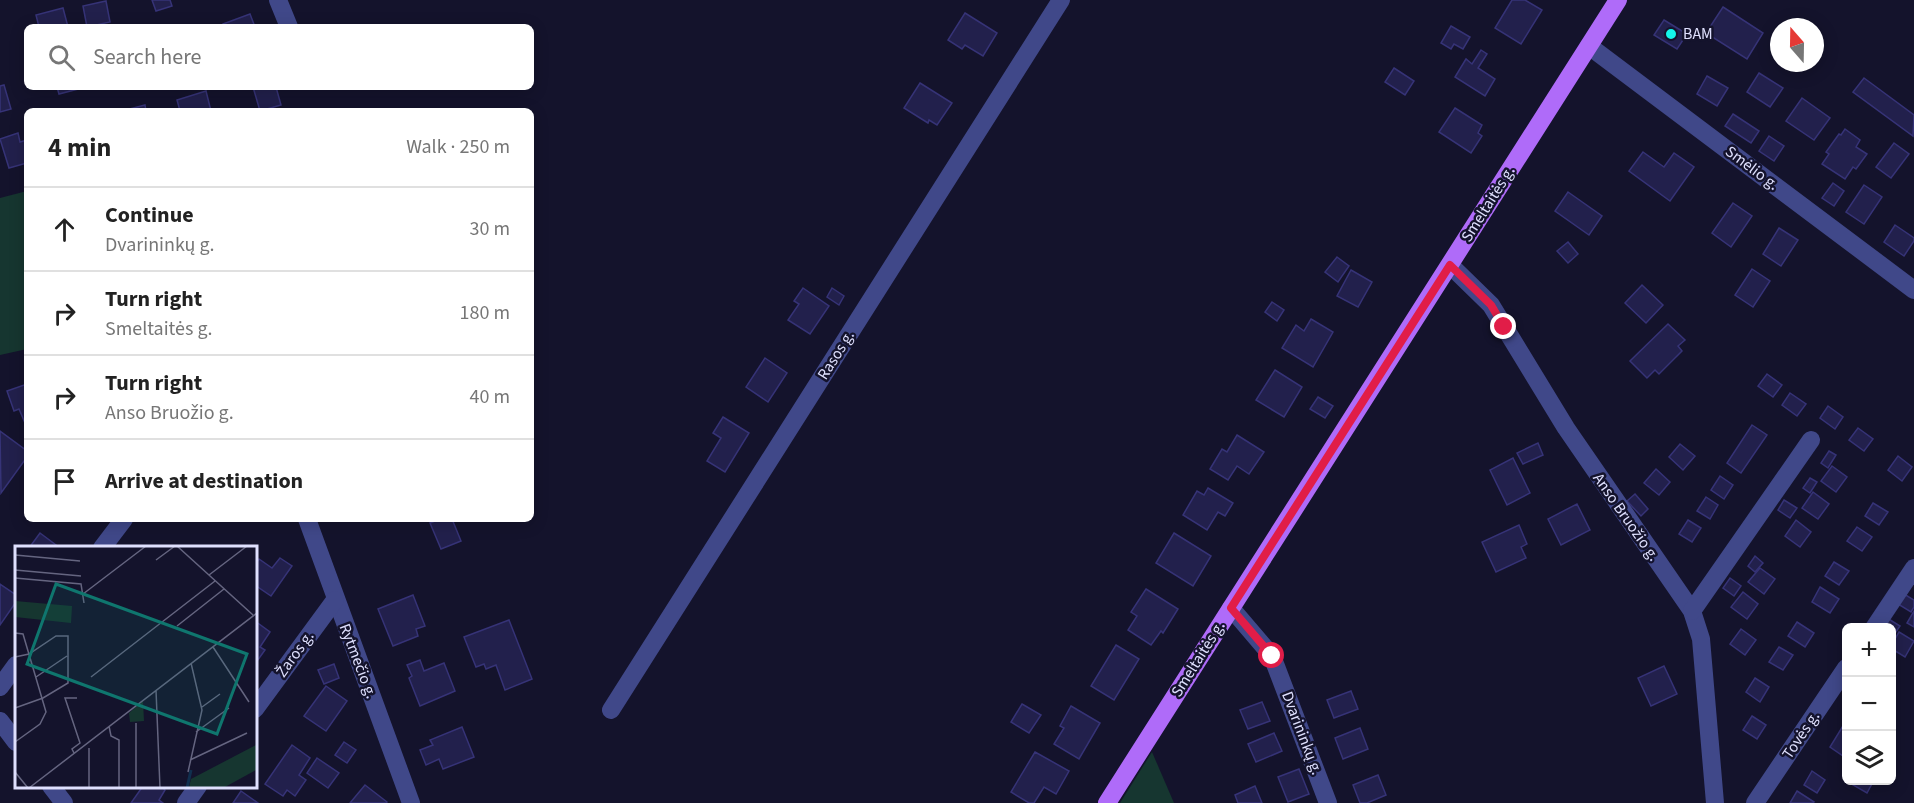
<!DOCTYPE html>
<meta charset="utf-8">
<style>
:root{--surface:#fff;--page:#f6f6f6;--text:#222;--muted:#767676;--line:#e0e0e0}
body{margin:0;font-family:"Source Sans 3",sans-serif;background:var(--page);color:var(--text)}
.controls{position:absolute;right:18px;bottom:18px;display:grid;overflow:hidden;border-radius:9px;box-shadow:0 3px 15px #0003}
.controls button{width:54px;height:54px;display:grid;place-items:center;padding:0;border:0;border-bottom:2px solid var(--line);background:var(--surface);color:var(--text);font:30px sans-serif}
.compass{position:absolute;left:1770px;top:18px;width:54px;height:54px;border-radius:50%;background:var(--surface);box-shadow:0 3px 15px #0003;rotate:340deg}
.stop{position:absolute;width:18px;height:18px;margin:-14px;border:4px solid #e11d48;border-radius:50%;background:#fff}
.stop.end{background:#e11d48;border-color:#fff;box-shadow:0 2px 6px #0008}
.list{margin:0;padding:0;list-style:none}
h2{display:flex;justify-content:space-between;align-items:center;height:78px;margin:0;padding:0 24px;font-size:26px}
h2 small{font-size:20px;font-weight:400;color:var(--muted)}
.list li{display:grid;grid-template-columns:39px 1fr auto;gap:18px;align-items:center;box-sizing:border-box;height:84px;padding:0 24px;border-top:2px solid var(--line)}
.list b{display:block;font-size:22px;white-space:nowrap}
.list p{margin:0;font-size:20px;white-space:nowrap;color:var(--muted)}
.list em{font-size:20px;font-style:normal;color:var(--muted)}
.icon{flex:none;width:33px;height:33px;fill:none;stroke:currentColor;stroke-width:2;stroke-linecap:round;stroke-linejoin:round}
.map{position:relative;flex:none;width:1914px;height:803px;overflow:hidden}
.search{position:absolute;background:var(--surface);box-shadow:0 3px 15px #0003;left:24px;top:24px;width:510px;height:66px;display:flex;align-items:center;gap:15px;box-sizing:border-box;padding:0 21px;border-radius:9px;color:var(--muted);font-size:22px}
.panel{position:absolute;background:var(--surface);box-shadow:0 3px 15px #0003;left:24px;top:108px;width:510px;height:414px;border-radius:9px}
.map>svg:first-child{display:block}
.green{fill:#163630}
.building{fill:#22204c;stroke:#363377;stroke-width:1.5}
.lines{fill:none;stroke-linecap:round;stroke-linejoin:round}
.minor{stroke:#404889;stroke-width:18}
.major{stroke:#af6bf9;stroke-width:18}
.route{stroke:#e11d48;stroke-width:8}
.poi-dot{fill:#14f5eb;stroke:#14132c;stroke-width:2}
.labels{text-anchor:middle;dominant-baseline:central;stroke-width:5;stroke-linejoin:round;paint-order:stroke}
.poi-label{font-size:16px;fill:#dfe0fe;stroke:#14132c;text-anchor:start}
.street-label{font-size:16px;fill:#dfe0fe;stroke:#14132c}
.inset-river{fill:none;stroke:#102f4e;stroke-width:3}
.inset-road{fill:none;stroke:#656580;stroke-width:1.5}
.view{fill:#0f766e;fill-opacity:0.15;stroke:#0f766e;stroke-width:3}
.inset-edge{fill:none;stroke:#dfe0fe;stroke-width:3}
</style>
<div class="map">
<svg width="1914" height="803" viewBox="0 0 1914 803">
<rect width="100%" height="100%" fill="#14132c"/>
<!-- green -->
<g class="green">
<polygon points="27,191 27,349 0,355 0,198"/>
<polygon points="1152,752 1174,803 1120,803"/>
</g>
<!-- building -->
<g class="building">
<polygon points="152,0 170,0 172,6 156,11"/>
<polygon points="1512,0 1525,0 1542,10 1521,44 1495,28"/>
<polygon points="106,1 110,22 87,27 83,6"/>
<polygon points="1723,7 1763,33 1747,59 1706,33"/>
<polygon points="63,8 68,27 39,27 36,15"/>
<polygon points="965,13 997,33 983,56 965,45 962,49 948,40"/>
<polygon points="250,14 255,27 224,27 223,24"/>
<polygon points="1664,20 1687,34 1677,49 1654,35"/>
<polygon points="1451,26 1470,37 1463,49 1454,44 1451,49 1441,43"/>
<polygon points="1481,50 1487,54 1478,68 1495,79 1485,96 1455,77 1466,59 1472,64"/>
<polygon points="1394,68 1414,81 1405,95 1385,82"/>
<polygon points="1759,73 1783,88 1770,107 1747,92"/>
<polygon points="1707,76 1728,88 1717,106 1697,94"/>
<polygon points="1864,78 1914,115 1913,136 1853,92"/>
<polygon points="920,83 952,103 937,125 929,120 928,123 904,108"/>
<polygon points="4,85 11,109 0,112 0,86"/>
<polygon points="57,87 86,87 59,94"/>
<polygon points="253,87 276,87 281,105 260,111"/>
<polygon points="206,91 211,111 180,111 177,100"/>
<polygon points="1802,98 1830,118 1814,140 1786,121"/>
<polygon points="145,105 146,111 122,111"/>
<polygon points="1455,108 1482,125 1478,133 1482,136 1471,153 1439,132"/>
<polygon points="1733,114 1759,131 1751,143 1725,126"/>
<polygon points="1845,129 1860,140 1856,147 1867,154 1856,169 1853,167 1845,179 1822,164 1829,154 1826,152 1839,134 1841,135"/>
<polygon points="18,133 20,142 27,140 27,163 9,168 0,139"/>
<polygon points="1769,136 1784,146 1774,161 1759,151"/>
<polygon points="1894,143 1909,154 1891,178 1876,167"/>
<polygon points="1643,152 1664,167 1674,153 1694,167 1670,201 1629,171"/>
<polygon points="1833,183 1844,191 1834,206 1822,198"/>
<polygon points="1864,185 1882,197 1864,224 1846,212"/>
<polygon points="1568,192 1602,216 1589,235 1555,211"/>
<polygon points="1733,203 1752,216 1731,247 1712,233"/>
<polygon points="1895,225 1914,238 1914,241 1904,256 1884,242"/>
<polygon points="1779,228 1798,240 1781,266 1763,254"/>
<polygon points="1568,242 1578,254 1568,263 1557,251"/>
<polygon points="1337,257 1349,266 1338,282 1325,272"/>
<polygon points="1752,269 1770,281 1753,307 1735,295"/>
<polygon points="1351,270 1372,282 1358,307 1337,296"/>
<polygon points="1642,285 1663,305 1646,323 1625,303"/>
<polygon points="803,288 829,306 810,334 788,320 799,304 794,301"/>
<polygon points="832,288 844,296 839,305 827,297"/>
<polygon points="1272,302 1284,310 1277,321 1265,312"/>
<polygon points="1311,319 1333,332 1313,367 1282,348 1296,325 1304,331"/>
<polygon points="1668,324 1685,340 1678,346 1682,351 1659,374 1655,370 1647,378 1630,361"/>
<polygon points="765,358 787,373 768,402 746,387"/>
<polygon points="1275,370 1302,387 1284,417 1256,400"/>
<polygon points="1767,374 1782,385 1773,397 1758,386"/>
<polygon points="27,384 27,422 25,423 19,409 14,411 7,391"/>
<polygon points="1790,393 1806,404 1797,416 1782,405"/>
<polygon points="1318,397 1333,406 1325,418 1310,409"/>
<polygon points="1828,406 1843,417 1835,429 1820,418"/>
<polygon points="723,417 749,433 725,472 707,461 721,438 713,433"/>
<polygon points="1752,425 1767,435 1741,473 1727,463"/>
<polygon points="1858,428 1873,439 1864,451 1849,440"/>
<polygon points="0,431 27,451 27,457 1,493"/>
<polygon points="1237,435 1264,452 1249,474 1237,466 1228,480 1210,469 1222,449 1227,452"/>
<polygon points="1538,443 1543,455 1523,464 1517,453"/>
<polygon points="1680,444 1695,456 1683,470 1669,457"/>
<polygon points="1829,451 1836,455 1828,468 1821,463"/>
<polygon points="1898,456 1912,467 1902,481 1888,470"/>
<polygon points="1513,458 1530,493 1507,505 1490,470"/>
<polygon points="1832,466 1847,477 1836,492 1821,481"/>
<polygon points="1656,469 1670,482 1659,495 1644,483"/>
<polygon points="1720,476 1733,485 1724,499 1711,490"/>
<polygon points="1810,478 1817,482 1810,493 1803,488"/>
<polygon points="1208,488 1233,503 1225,516 1218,512 1207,530 1183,515 1197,491 1204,495"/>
<polygon points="1813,492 1829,504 1818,519 1802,508"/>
<polygon points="1635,494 1648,509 1641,516 1627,501"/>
<polygon points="1706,497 1718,505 1710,519 1697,511"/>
<polygon points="1784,500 1797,508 1790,518 1778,510"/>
<polygon points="1873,503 1888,512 1879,525 1865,516"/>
<polygon points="1577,504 1590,530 1561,545 1548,519"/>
<polygon points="440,519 452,519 461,541 441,549 430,523"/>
<polygon points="1688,520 1701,528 1692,542 1679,534"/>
<polygon points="1796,520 1811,532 1800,547 1785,536"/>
<polygon points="1519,525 1527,544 1521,547 1526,558 1496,572 1482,542"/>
<polygon points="1857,527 1872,537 1862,551 1847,541"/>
<polygon points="40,533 60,548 29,548"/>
<polygon points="1174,533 1211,556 1193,586 1156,563"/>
<polygon points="1755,556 1763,563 1755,572 1748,566"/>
<polygon points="280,558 292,566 271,596 255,585 255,565 259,559 272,568"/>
<polygon points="1834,562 1849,571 1839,585 1825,576"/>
<polygon points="1760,568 1775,579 1764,594 1748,582"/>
<polygon points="1730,578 1741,586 1734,596 1723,588"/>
<polygon points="0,584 16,595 16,602 0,625"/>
<polygon points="1820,587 1839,599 1830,613 1812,602"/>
<polygon points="1146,589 1178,609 1163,633 1161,631 1151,645 1128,630 1137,616 1131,612"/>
<polygon points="1743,592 1758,604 1747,619 1731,607"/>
<polygon points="1904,594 1914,600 1914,607 1911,612 1898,604"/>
<polygon points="413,595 425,626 416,629 418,636 393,646 378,609"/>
<polygon points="1914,611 1914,627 1907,623"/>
<polygon points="1887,618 1900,626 1893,636 1892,634 1892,628 1881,628"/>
<polygon points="509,620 532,679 505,690 496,665 486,669 484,664 476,667 464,637"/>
<polygon points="255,621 270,632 260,647 265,650 255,664"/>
<polygon points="1797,622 1814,633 1805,647 1788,636"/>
<polygon points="1741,629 1756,640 1745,655 1730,644"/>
<polygon points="1899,632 1914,641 1905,657 1892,649 1892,644"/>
<polygon points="1116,645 1139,659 1114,700 1091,686"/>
<polygon points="1779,647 1793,655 1783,670 1769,662"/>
<polygon points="420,660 424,671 444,663 455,691 420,706 409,678 412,676 407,665"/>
<polygon points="334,664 339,678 324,684 318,670"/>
<polygon points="1664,666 1677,694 1651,706 1638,678"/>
<polygon points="1755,678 1769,687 1760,702 1746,692"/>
<polygon points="326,686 347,701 326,731 304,716"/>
<polygon points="1351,691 1358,709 1334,718 1327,700"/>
<polygon points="1262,702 1270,721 1248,729 1240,710"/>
<polygon points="1022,704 1041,715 1029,733 1011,722"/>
<polygon points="1071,706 1100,723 1079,759 1054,744 1064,728 1060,726"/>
<polygon points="1752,716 1766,725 1757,739 1743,730"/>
<polygon points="1846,721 1846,758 1830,747"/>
<polygon points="462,727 474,757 443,769 439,759 426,765 420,750 433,745 430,740"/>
<polygon points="1360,728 1368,749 1343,759 1335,738"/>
<polygon points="1274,733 1282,751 1256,762 1248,744"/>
<polygon points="344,742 356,750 347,763 335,755"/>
<polygon points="292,745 310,758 299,775 306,780 295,796 287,790 283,796 265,784"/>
<polygon points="1035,752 1069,771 1056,794 1044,787 1034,803 1029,803 1011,792"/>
<polygon points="317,758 339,773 328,788 307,773"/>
<polygon points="1299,769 1309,794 1288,802 1278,777"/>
<polygon points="1812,771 1825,780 1817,793 1804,785"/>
<polygon points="1378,775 1386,795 1367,803 1360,803 1353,785"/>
<polygon points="1849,780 1874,780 1867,793 1848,782"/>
<polygon points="365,785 387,802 386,803 350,803"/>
<polygon points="143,786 161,786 165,790 159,800 163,803 131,803"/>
<polygon points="1255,786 1262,803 1238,803 1235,795"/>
<polygon points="241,791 258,803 233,803"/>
<polygon points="1797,791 1814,802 1813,803 1790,803"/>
</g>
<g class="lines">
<!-- minor -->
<g class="minor">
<polyline points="278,0 289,27"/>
<polyline points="1589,46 1914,290"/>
<polyline points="1450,265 1491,305 1566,428 1692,611 1701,639 1715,803"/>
<polyline points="307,519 411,803"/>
<polyline points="102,548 124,519"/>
<polyline points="1231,608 1272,656 1328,803"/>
<polyline points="1692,611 1811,440"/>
<polyline points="1874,628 1914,568"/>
<polyline points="0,687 16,665"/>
<polyline points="255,709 335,600"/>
<polyline points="611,710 1061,0"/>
<polyline points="0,721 16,742"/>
<polyline points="51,786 64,803"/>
<polyline points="186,803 198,786"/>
<polyline points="1755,803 1846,668"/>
</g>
<!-- major -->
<polyline class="major" points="1107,803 1618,0"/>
</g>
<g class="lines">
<!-- route -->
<polyline class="route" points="1272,656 1231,608 1450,265 1491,305 1504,327"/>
</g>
<!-- markers -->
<circle class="poi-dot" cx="1671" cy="34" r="6"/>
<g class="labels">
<!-- poi labels -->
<g class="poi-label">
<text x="1683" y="34">BAM</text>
</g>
<!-- street labels -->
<g class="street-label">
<text transform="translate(1752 168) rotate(37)">Smėlio g.</text>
<text transform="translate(1488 204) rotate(-58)">Smeltaitės g.</text>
<text transform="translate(836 355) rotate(-58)">Rasos g.</text>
<text transform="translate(1626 517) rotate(55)">Anso Bruožio g.</text>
<text transform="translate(295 654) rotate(-54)">Žaros g.</text>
<text transform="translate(1198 659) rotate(-58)">Smeltaitės g.</text>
<text transform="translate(358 661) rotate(69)">Rytmečio g.</text>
<text transform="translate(1302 733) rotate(69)">Dvarininkų g.</text>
<text transform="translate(1801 735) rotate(-56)">Tovės g.</text>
</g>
</g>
<!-- overview -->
<g transform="translate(15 546)">
<rect width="242" height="242" fill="#14132c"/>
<path d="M0 55 57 60 56 77 0 71ZM128 155 129 175 115 176 114 167ZM241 199V224L210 241H174L176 233Z" fill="#163630"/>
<path class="inset-river" d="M172 242 176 224"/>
<path class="inset-road" d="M162 0 238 69M0 9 65 15M141 14 160 0M0 24 66 30M194 29 232 0M0 32 66 38 69 57M68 48 131 0M162 80 209 43M0 87 8 88 31 166 25 178 0 196M198 101 234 156M0 111 14 108 41 90H53V137L28 152 0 162M21 131 52 110M76 131 200 35M141 144 145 242M187 161 205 148M94 180 96 190 104 194V242M181 186 214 162M74 202V242M59 207 57 203 65 197 50 152H62M175 214 232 187M0 226 13 242M173 226 187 164 176 117M14 242 242 67M121 242V177"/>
<path class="view" d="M41 38 232 108 202 188 12 118Z"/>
<rect width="242" height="242" class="inset-edge"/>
</g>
</svg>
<div class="controls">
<button>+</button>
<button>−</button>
<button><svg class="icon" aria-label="layers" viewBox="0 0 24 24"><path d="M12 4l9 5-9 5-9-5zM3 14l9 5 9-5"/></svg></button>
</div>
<svg class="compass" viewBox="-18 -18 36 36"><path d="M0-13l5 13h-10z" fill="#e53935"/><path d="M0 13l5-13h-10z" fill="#767676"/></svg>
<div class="stop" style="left:1272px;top:656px"></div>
<div class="stop end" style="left:1504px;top:327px"></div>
<div class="search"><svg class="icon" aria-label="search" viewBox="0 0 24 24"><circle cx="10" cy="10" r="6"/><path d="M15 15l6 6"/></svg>Search here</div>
<section class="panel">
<h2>4 min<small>Walk · 250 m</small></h2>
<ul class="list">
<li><svg class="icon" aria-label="ahead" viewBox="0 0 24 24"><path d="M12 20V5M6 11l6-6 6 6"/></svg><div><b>Continue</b><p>Dvarininkų g.</p></div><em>30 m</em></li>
<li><svg class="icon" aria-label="right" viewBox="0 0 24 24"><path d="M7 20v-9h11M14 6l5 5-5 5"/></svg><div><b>Turn right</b><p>Smeltaitės g.</p></div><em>180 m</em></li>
<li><svg class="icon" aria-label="right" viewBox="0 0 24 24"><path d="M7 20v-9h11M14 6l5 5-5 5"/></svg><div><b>Turn right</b><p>Anso Bruožio g.</p></div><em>40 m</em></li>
<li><svg class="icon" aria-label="arrive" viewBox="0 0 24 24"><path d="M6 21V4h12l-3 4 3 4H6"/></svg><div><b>Arrive at destination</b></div></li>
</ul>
</section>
</div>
